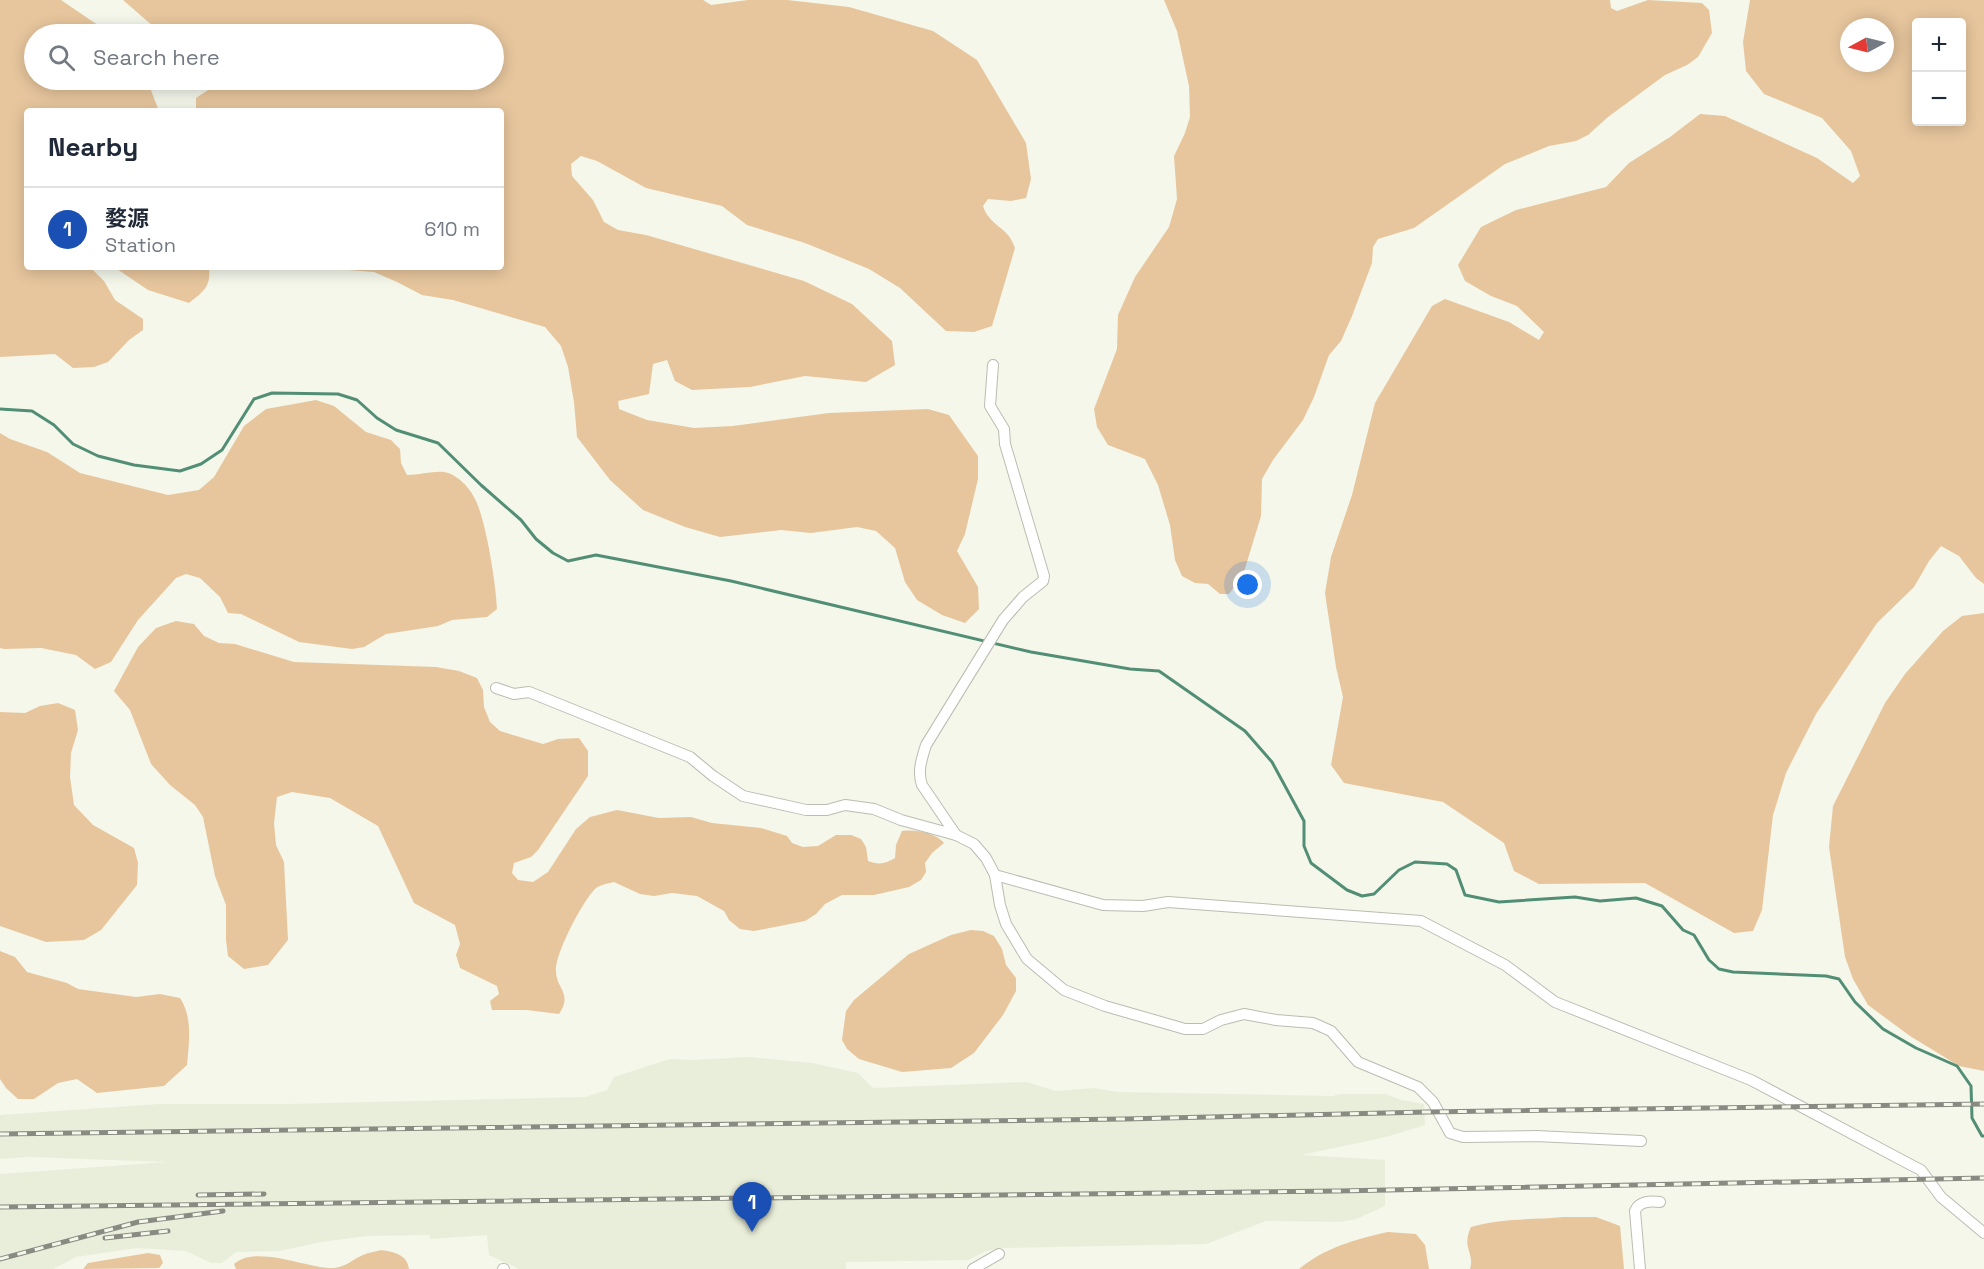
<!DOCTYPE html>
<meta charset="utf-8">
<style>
:root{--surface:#fff;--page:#f6f6f7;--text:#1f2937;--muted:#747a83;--line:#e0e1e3;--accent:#2563eb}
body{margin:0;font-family:"Space Grotesk","Noto Sans SC",sans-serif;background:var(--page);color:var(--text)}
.controls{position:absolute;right:18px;top:18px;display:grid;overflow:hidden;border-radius:6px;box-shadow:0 3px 15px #0003}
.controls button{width:54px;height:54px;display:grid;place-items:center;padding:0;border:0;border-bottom:2px solid var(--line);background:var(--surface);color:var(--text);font:30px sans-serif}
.compass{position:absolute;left:1840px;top:18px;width:54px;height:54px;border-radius:50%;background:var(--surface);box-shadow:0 3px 15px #0003;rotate:263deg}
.you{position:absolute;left:1248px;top:585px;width:21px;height:21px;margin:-15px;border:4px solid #fff;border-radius:50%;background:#1a73e8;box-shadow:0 0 0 9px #1a73e833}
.badge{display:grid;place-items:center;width:39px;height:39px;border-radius:50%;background:var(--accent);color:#fff;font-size:20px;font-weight:700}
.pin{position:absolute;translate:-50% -50px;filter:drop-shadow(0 2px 3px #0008)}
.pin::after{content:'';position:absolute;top:32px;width:21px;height:18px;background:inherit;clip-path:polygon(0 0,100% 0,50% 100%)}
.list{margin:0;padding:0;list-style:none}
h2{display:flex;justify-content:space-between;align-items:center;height:78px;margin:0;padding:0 24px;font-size:26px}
h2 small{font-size:20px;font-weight:400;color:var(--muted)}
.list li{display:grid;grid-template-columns:39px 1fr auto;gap:18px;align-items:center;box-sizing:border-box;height:84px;padding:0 24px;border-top:2px solid var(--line)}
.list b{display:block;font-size:22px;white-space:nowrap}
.list p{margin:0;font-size:20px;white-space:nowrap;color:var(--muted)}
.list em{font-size:20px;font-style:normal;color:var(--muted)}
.icon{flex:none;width:33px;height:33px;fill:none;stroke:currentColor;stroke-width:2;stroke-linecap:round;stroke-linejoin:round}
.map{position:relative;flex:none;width:1984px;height:1269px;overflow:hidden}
.search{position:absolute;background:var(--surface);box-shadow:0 3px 15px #0003;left:24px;top:24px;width:480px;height:66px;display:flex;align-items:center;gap:15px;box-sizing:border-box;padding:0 21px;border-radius:33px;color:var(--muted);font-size:22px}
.panel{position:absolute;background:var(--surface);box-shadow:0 3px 15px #0003;left:24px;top:108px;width:480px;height:162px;border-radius:6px}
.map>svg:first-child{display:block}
.built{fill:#e9eeda}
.green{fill:#e7c69d;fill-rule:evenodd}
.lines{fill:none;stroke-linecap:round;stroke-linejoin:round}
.stream{stroke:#528e75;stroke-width:3}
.street-casing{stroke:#babdb1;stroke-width:12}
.street{stroke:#fff;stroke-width:10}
.rail-casing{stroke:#898b83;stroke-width:5}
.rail{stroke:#f4f7ea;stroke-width:3;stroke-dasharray:9;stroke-linecap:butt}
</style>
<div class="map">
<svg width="1984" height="1269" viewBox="0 0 1984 1269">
<rect width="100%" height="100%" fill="#f4f7ea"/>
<!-- built -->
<polygon class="built" points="749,1057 812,1063 858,1073 873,1088 1027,1082 1056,1091 1094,1088 1118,1092 1333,1096 1339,1094 1386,1094 1401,1100 1424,1104 1425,1125 1386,1137 1301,1155 1385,1160 1385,1206 1356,1219 1340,1222 1266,1221 1206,1244 1001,1248 986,1251 968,1260 846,1262 846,1269 519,1269 489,1255 487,1235 430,1239 430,1235 367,1236 321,1242 279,1251 236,1252 222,1263 211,1263 186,1251 137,1248 76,1257 53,1269 0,1269 0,1174 167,1162 30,1157 0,1159 0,1115 159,1104 288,1104 585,1097 607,1090 614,1077 670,1059 694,1060"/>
<!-- green -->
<g class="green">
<polygon points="0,0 61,0 111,34 34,34 34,80 147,80 159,111 27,111 27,267 90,267 104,281 115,300 143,319 143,330 129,340 108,362 94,367 73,368 55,354 0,357"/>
<path d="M123 0H703L711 5 748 0H787L849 7 933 31 977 60 1026 143 1031 179 1026 198 1011 201 988 199 983 206C990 227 1008 226 1015 248L992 326 974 332 946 331 900 288 869 269 805 243 747 225 722 206 646 188 597 161 581 156 571 164 572 176 593 200 604 222 618 230 646 235 804 281 852 304 892 341 895 365 866 382 805 376 750 387 692 390 675 381 667 360 653 364 649 394 618 401 619 409 647 420 694 428 733 426 829 413 928 409 949 415 978 456V479L965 534 957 551 978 587 979 609 965 623 942 615 917 600 905 582 895 548 876 531 857 527 811 533 781 530 720 537 685 527 643 510 610 480 577 437 574 402 568 367 561 346 545 327 453 300 422 295 397 282 374 272 308 267H501V111H196V98L208 90V80H494V34H162Z"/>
<polygon points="1164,0 1610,0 1611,8 1617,11 1648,0 1702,3 1709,10 1712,33 1698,57 1687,65 1665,75 1608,117 1588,135 1576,141 1549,146 1505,164 1414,228 1378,239 1373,247 1372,263 1352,316 1341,341 1329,355 1314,397 1303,420 1273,460 1262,479 1261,516 1243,575 1229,594 1220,594 1208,584 1195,583 1182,576 1175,560 1170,525 1158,485 1145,459 1108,445 1097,427 1094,409 1117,349 1118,315 1135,277 1169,227 1177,199 1174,156 1185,133 1190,117 1189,86 1177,31"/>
<path d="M1750 0H1984V584L1976 578 1959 556 1941 546 1929 561 1914 587 1877 623 1816 714 1786 773 1773 815 1762 910 1753 931 1734 933 1645 883 1539 884 1514 871 1504 843 1443 802 1344 783 1331 765 1343 697 1336 667 1325 593 1331 557 1352 495 1375 403 1432 306 1445 299 1509 322 1539 340 1544 332 1517 306 1491 296 1465 281 1458 265 1481 227 1516 210 1606 187 1629 163 1670 137 1700 114 1725 116 1817 158 1853 183 1860 176 1851 151 1822 118 1764 94 1746 71 1743 42ZM1916 22H1962V122H1916ZM1849 27H1885V63H1849Z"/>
<path d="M114 267H209C211 287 204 291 189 303L148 290Z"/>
<path d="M316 400 334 406 366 432 391 440 400 449 401 463 407 475C419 475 433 471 444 472 457 474 470 488 475 499 486 520 496 584 497 609L487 617 452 620 438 626 386 634 364 647 352 649 299 642 241 614 228 613 220 597 200 578 186 574 176 578 138 620 111 662 95 669 76 655 41 648 4 649 0 648V433L10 439 47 452 80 473 168 495 199 490 214 477 244 426 266 409Z"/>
<polygon points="1984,613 1984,1071 1959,1066 1910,1036 1868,1005 1853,979 1845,957 1829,847 1833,806 1885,703 1905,674 1943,631 1962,616"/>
<path d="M176 621 194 624 204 636 219 643 235 644 294 662 436 667 459 671 477 678 483 690 484 707 490 722 500 731 543 744 558 739 579 738 588 751V776L538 850 531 857 514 863 512 873 518 880 533 882 548 872 576 829 590 817 617 810 659 818 691 817 712 823 761 828 787 836 792 843 803 847 818 846 836 835H851L861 839 866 847 868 861C879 865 885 864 895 858L896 845 902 831C915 829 936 833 944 843L932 853 925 863 926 872 921 880 909 887 874 895H842L825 904 816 914 805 921 754 931 740 929 729 920 724 911 697 896 672 893 654 896 640 894 614 882C609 883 600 885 596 888 583 900 558 949 556 967 554 989 574 992 559 1014L527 1010H492L490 1001 499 994 497 986 460 968 456 955 460 944 455 925 414 903 378 826 330 798 292 792 277 797 274 823 276 845 284 862 288 940 268 965 244 969 228 956 226 940V905L215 876 203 817 195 805 170 785 151 764 130 710 114 691 138 647 156 628Z"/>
<polygon points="58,703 75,710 78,730 71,753 70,777 74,805 93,825 134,848 138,863 137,885 101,930 84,940 46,942 0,926 0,712 25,713 40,706"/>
<polygon points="971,930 983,931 994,936 1002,949 1006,965 1016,978 1016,991 1003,1015 974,1053 951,1068 902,1072 859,1059 847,1049 842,1040 846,1011 854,1000 909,954 951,935"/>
<path d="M0 951 15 957 27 972 67 983 78 989 136 997 160 994 180 998C193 1018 189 1042 187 1065L164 1086 97 1093 77 1079 58 1083 34 1099H18L6 1088 0 1079Z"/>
<path d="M1564 1217H1596L1620 1226 1624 1269H1470C1475 1252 1461 1249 1471 1227 1501 1218 1533 1220 1564 1217Z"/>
<path d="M1388 1232 1416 1234 1425 1245 1429 1269H1299C1324 1248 1356 1239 1388 1232Z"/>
<path d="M381 1250C394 1252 407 1254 409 1269H236L234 1264C257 1244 307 1269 334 1268 346 1267 353 1259 363 1255 369 1252 375 1252 381 1250Z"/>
<polygon points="148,1253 160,1255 163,1263 159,1268 83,1269 88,1263"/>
</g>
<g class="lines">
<!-- stream -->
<polyline class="stream" points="0,409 32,411 54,425 73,444 98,456 134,465 180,471 201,464 222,450 254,399 272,393 338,394 357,400 377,418 396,430 438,443 481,485 521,520 536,539 553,553 568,561 596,555 731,581 1031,652 1130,669 1159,671 1245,731 1272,762 1304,821 1304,846 1311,863 1347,890 1362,896 1374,894 1399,870 1415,862 1447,864 1456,870 1465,895 1499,902 1575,897 1600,901 1636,898 1662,906 1683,930 1694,935 1709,960 1719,969 1733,972 1826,976 1839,979 1855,1002 1883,1029 1916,1048 1957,1066 1971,1086 1972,1118 1982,1136 1984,1136"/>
<defs>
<g id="street">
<path d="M993 365 990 406 1004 429 1005 444 1044 576 1043 581 1023 597 1003 620 926 745C922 758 917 771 922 785L956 835 974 844 986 858 995 875 1000 905 1006 924 1027 959 1064 990 1105 1006 1185 1029H1203L1221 1020 1244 1014 1276 1020 1313 1023 1331 1031 1358 1062 1418 1087 1433 1102 1450 1133 1463 1137 1536 1136 1641 1141"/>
<polyline points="496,688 514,694 529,692 690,757 713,776 743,796 806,810 827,810 845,805 874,809 901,820 956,835"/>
<polyline points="995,875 1103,905 1143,906 1168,902 1421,921 1505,965 1555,1002 1751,1080 1913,1166 1921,1170 1941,1197 1984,1233"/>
<polyline points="503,1269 504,1269"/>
<polyline points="973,1269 999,1254"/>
<path d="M1640 1269 1635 1211C1639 1201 1650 1201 1660 1202"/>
</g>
</defs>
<!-- street casing -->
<use href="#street" class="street-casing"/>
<!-- street -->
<use href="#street" class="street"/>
<defs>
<g id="rail">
<polyline points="0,1134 1125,1119 1427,1112 1984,1104"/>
<polyline points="198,1195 264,1194"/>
<polyline points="0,1207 1338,1191 1984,1178"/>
<polyline points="105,1238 168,1231"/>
<polyline points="0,1259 138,1222 223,1211"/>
</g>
</defs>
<!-- rail casing -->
<use href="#rail" class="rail-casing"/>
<!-- rail -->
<use href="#rail" class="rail"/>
</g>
</svg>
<div class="controls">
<button>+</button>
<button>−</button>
</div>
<svg class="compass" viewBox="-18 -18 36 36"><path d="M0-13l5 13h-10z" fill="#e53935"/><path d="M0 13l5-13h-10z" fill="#747a83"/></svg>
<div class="you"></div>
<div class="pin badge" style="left:752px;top:1232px;background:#1a4fb4">1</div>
<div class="search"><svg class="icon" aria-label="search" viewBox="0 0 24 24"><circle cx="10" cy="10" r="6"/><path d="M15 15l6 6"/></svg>Search here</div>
<section class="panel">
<h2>Nearby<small></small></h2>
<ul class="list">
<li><span class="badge" style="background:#1a4fb4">1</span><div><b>婺源</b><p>Station</p></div><em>610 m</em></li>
</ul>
</section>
</div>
